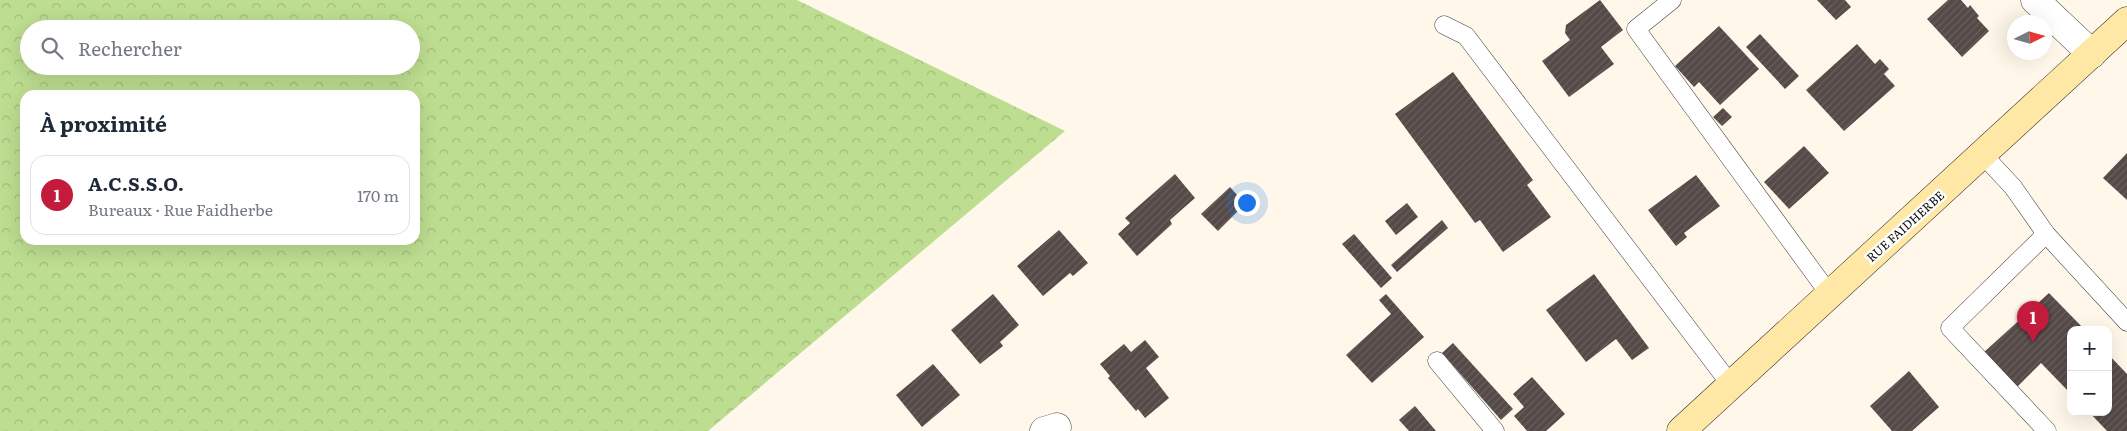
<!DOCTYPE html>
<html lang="fr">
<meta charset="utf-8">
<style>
:root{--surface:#fff;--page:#f6f6f7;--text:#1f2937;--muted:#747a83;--line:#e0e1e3;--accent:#c31b3b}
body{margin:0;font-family:Literata,serif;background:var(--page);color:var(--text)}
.controls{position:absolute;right:15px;bottom:15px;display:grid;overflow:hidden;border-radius:10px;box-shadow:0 5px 20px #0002}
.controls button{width:45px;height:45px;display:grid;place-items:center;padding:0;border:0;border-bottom:1px solid var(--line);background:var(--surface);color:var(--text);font:25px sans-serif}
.compass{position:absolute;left:2007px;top:15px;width:45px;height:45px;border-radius:50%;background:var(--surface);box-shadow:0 5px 20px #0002;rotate:85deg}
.you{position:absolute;left:1246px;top:202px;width:18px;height:18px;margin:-12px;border:4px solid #fff;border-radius:50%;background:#1a73e8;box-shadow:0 0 0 8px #1a73e833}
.badge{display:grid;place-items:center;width:32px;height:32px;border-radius:50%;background:var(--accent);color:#fff;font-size:16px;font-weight:700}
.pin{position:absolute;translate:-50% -41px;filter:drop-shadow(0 1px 2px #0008)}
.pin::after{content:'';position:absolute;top:26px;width:18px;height:15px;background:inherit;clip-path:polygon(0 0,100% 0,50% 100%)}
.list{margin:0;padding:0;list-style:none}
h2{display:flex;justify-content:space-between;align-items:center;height:65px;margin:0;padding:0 20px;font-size:21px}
h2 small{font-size:16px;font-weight:400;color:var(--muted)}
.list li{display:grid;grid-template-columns:32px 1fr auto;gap:15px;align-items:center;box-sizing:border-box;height:80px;margin:0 10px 10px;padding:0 10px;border:1px solid var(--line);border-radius:15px}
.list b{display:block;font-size:19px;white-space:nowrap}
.list p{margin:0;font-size:16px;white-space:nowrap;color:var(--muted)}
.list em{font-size:16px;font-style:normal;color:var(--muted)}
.icon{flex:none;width:28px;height:28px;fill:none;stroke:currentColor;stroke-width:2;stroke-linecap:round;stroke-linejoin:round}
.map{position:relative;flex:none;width:2127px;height:431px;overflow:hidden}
.search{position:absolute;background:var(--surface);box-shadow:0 5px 20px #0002;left:20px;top:20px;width:400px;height:55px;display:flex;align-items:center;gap:12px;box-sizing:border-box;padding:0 18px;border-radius:28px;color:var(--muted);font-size:19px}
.panel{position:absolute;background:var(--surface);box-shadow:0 5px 20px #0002;left:20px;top:90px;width:400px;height:155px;border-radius:15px}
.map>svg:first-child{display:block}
.forest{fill:url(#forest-crowns);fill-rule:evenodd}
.building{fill:url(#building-hatch)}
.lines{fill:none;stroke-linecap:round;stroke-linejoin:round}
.lane-casing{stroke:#3e3e3e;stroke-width:19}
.street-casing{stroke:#3e3e3e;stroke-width:29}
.secondary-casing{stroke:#2d2d2d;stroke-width:29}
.lane{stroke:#fff;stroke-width:18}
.street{stroke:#fff;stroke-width:28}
.secondary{stroke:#ffe8a5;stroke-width:28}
.labels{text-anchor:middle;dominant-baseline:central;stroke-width:5;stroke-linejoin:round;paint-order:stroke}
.street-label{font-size:12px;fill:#0b0b0b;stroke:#fff}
</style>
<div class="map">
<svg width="2127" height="431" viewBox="0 0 2127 431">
<defs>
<pattern id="forest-crowns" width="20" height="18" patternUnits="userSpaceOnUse" patternTransform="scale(1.25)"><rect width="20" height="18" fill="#bddd90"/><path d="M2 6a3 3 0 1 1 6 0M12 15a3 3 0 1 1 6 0" fill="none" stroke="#a1bc7b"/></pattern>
<pattern id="building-hatch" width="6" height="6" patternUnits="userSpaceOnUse" patternTransform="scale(1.25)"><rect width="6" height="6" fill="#554a47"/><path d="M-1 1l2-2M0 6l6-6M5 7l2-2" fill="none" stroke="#68605d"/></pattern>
</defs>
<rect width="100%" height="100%" fill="#fff8ea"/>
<!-- forest -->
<path class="forest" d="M0 0H797L1065 131 708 431H0ZM29 29H411V66H29ZM25 95H415V240H25Z"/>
<!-- building -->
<g class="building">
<polygon points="1600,0 1623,30 1601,47 1614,64 1569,97 1542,61 1570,40 1565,33 1566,25"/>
<polygon points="1817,0 1845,0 1851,7 1836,20"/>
<polygon points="1948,0 1961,0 1968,8 1970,5 1979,16 1977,18 1989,31 1962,57 1927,19"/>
<polygon points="1719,26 1759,69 1720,105 1699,82 1694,87 1675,66"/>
<polygon points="1760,34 1799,76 1785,89 1746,47"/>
<polygon points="1857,44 1875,64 1880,59 1889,69 1884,74 1895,86 1844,131 1806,90"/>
<polygon points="1453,72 1533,180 1527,185 1551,217 1503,252 1480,220 1475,223 1395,114"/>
<polygon points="1723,108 1732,117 1722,126 1713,117"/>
<polygon points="1804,146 1829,173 1789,209 1764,182"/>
<polygon points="2127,153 2127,200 2103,178"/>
<polygon points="1175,174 1195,198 1170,220 1172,224 1137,256 1118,234 1130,223 1125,218"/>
<polygon points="1696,175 1720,206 1684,233 1687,237 1676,246 1648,210"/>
<polygon points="1230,187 1245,204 1218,231 1201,214"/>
<polygon points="1407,203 1418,217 1396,235 1385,221"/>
<polygon points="1442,220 1448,228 1397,272 1391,265"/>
<polygon points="1059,230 1088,263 1073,276 1070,273 1043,296 1017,266"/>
<polygon points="1354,234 1392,278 1381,288 1342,244"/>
<polygon points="1594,274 1649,348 1632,360 1616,339 1586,362 1546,310"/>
<polygon points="2049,293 2085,330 2071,330 2071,394 2041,363 2017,387 1982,354"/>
<polygon points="993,294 1019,325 1000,342 1003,346 980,364 951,330"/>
<polygon points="1386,294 1424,337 1372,383 1346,355 1391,314 1379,300"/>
<polygon points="1145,340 1159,357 1146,368 1169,398 1145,418 1138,409 1136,411 1108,378 1110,376 1100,364 1124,344 1131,352"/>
<polygon points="1453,343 1513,409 1501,420 1442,353"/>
<polygon points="2108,354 2127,374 2127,431 2107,431 2089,412 2108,412"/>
<polygon points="933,364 960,395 922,427 896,395"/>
<polygon points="1909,371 1939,407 1912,431 1892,431 1870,406"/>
<polygon points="1532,377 1565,414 1546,431 1527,431 1514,416 1524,407 1513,394"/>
<polygon points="1415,406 1436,431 1409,431 1399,420"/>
</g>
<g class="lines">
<defs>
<g id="lane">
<polyline points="1672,0 1636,29 1830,295"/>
<polyline points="1444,25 1466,36 1731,385"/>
<polyline points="1983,155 2013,187 2046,234 2127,322"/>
<polyline points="2046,234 1950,328 2047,431"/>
<polyline points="1437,361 1495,431"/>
</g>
<g id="street">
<polyline points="2035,0 2092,54"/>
<polyline points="1044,431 1057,427"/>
</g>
<polyline id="secondary" points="1681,431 2127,21"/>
</defs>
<!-- lane casing -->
<use href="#lane" class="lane-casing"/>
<!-- street casing -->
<use href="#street" class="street-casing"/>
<!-- secondary casing -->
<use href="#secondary" class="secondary-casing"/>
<!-- lane -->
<use href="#lane" class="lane"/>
<!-- street -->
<use href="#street" class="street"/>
<!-- secondary -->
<use href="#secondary" class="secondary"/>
</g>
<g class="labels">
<!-- street labels -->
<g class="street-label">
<text transform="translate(1905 226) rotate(-42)">RUE FAIDHERBE</text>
</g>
</g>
</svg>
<div class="controls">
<button>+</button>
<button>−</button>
</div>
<svg class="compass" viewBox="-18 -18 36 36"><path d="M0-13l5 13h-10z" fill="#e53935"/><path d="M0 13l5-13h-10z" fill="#747a83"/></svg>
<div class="you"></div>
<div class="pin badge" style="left:2033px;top:342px">1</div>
<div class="search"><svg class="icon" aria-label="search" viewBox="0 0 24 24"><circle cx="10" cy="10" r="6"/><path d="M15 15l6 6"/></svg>Rechercher</div>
<section class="panel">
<h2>À proximité<small></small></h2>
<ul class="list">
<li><span class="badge">1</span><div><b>A.C.S.S.O.</b><p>Bureaux · Rue Faidherbe</p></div><em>170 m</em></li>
</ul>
</section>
</div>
